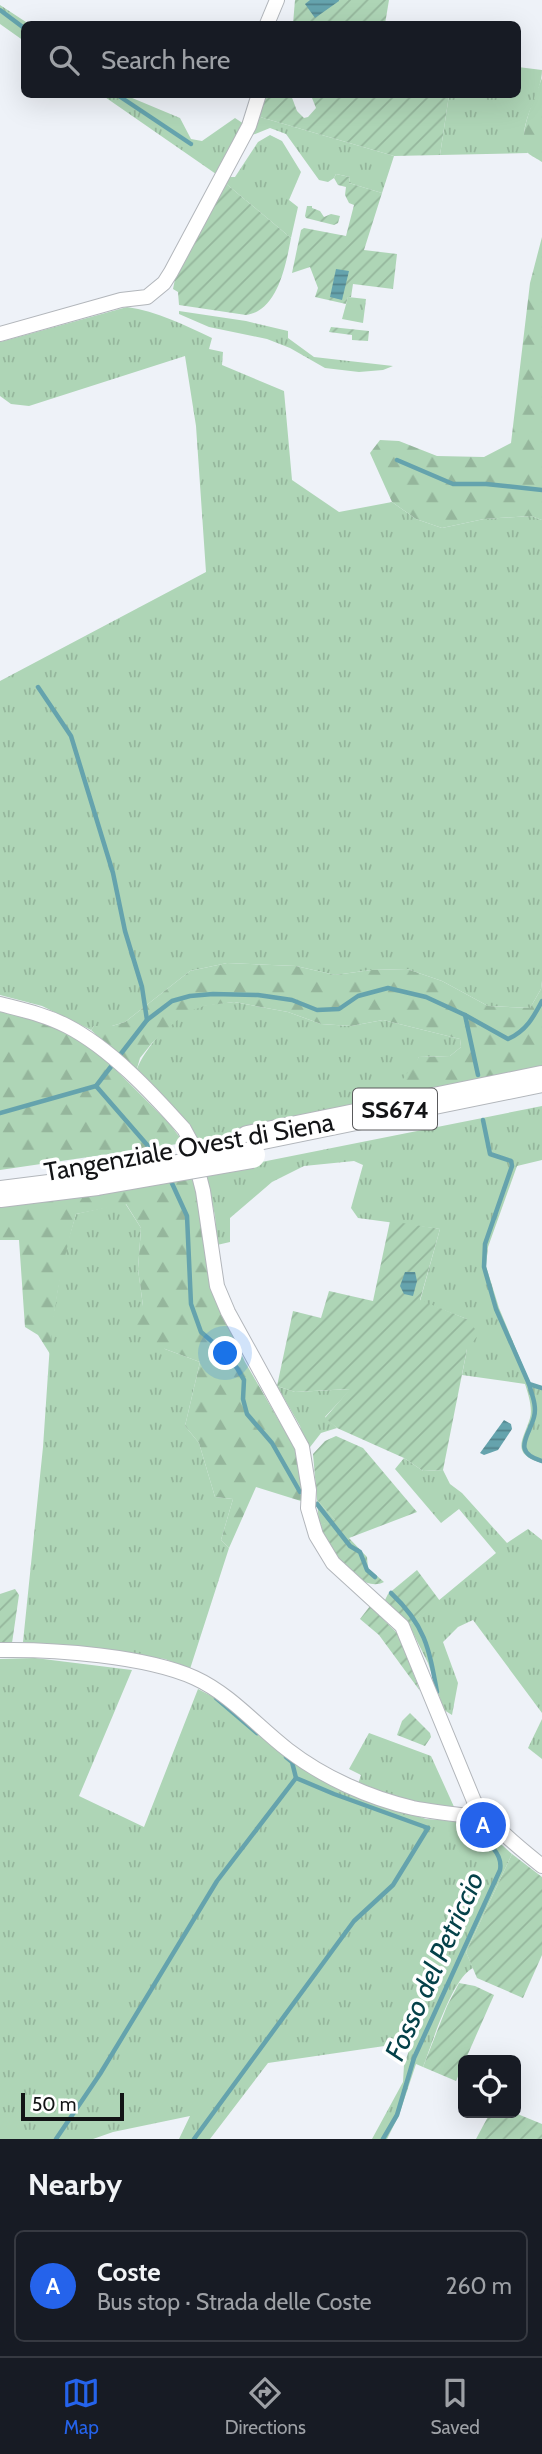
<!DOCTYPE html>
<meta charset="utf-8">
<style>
:root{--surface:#171b24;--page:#242831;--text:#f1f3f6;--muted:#9ea1a6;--line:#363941;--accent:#2563eb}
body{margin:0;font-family:Cabin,sans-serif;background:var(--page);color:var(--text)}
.controls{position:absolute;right:21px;bottom:21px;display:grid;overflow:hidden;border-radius:10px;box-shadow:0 7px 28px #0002}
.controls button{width:63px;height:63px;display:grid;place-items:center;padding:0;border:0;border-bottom:2px solid var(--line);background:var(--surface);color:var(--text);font:35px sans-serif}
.scale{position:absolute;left:21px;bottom:18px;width:103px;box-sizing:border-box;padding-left:7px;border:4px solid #131416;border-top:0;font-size:19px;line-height:24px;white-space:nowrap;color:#131416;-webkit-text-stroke:5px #fff;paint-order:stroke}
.you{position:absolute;left:226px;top:1354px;width:24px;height:24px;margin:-18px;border:5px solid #fff;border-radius:50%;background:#1a73e8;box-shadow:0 0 0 10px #1a73e833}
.badge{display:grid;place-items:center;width:46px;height:46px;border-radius:50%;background:var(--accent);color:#fff;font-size:23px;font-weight:700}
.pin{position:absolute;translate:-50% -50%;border:4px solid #fff;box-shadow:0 2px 7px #0006}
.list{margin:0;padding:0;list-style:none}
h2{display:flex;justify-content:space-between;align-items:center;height:91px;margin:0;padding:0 28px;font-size:30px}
h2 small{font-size:23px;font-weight:400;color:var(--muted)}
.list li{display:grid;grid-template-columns:46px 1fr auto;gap:21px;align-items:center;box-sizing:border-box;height:112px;margin:0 14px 14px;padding:0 14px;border:2px solid var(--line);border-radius:10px}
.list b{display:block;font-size:26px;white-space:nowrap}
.list p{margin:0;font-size:23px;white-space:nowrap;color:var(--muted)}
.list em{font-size:23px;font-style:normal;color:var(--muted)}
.icon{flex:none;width:38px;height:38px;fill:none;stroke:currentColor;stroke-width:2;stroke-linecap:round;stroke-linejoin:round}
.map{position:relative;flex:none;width:542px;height:2139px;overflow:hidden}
.search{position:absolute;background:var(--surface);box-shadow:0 7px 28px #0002;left:21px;right:21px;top:21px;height:77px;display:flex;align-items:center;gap:18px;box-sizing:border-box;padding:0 24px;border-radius:10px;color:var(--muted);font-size:26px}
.sheet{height:217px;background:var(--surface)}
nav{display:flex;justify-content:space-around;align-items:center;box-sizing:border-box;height:98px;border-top:2px solid var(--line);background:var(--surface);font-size:19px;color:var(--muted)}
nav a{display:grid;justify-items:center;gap:4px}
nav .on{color:var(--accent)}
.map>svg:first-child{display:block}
.grass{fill:url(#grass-tufts)}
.forest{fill:url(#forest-firs)}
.garden{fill:url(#garden-furrows)}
.water{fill:url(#water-rules)}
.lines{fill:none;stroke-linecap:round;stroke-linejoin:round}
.stream{stroke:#65a3ad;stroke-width:4.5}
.street-casing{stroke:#b2b6bb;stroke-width:16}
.highway-casing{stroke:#b2b6bb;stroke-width:28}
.street{stroke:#fff;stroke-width:14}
.highway{stroke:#fff;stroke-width:26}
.highway-bridge-casing{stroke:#b2b6bb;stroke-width:28;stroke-linecap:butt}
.highway-bridge{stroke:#fff;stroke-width:26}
.labels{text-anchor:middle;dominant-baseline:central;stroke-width:7;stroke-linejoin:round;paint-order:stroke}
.shield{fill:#fff;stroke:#5a5a5c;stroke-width:2}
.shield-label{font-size:24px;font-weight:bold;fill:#131416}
.street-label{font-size:26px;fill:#131416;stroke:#fff}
.water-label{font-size:28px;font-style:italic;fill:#044149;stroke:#fff}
</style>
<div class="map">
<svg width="542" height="2139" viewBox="0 0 542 2139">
<defs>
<pattern id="grass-tufts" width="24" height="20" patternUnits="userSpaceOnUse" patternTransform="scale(1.75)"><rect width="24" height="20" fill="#aed5b6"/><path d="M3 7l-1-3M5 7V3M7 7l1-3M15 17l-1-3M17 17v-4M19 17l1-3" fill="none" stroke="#95b69c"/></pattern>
<pattern id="forest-firs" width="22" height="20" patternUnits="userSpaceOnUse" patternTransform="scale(1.75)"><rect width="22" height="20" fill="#aed5b6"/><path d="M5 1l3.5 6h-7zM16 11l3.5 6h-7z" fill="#95b69c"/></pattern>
<pattern id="garden-furrows" width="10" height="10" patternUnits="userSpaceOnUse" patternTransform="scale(1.75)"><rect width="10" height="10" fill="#aed5b6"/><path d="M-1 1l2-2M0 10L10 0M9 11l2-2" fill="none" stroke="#95b69c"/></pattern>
<pattern id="water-rules" width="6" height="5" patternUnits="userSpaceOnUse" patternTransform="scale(1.75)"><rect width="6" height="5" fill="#65a3ad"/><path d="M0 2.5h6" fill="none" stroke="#52848c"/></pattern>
</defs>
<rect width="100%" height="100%" fill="#eef2f8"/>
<!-- grass -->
<g class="grass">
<polygon points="0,5 29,24 24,24 24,41 0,24"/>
<path d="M518 67 542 70C542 97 514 125 528 153L440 155 449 95 518 94Z"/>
<polygon points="102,95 125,95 180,118 191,139 202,141 235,118 244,124 216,174"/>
<polygon points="260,117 394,156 382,193 349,183 350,177 336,174 334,178 328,182 319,180 286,134 270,128 250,136"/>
<polygon points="270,135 282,141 301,172 289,200 298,207 291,238 224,182 226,177 235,177 258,142"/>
<polygon points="348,297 366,299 363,323 342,319"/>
<path d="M127 307C157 311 184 325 212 338L209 349 223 352 222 365 284 391 292 480 339 512 392 502 416 519 442 528 484 519 531 516 542 520V981L541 989 530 1008 488 1006 442 981 407 969 371 970 335 975 296 966 227 963 190 971 125 1022 112 1026H94L91 1030 42 1006 0 995V681L206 572 196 426 185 356 29 406 11 404 0 396V342Z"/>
<polygon points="179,311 246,321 288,331 288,338 314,357 393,366 383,370 359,372 325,368 290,348 267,339 209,327 179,314"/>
<path d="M234 1002 288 1012 321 1024 351 1026 383 1020 460 1039 461 1047 450 1056 419 1057 399 1101 195 1141 136 1072C142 1052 167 1024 185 1012 199 1004 218 1004 234 1002Z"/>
<path d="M542 1106V1160L517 1166 488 1247 486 1266 499 1308 530 1383 542 1386V1463C509 1454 524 1439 530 1418 533 1409 528 1393 525 1384L462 1375 467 1349V1319L420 1301 440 1229 358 1218 351 1208 363 1165 354 1161 304 1166 272 1182 230 1218V1242L217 1245 215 1216 206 1173Z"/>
<polygon points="125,1203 141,1228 138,1269 143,1306 165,1349 200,1362 185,1426 199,1443 215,1497 233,1499 221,1540 229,1548 190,1669 165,1659 23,1642 43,1447 51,1329 63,1258 76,1214"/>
<polygon points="277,1386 295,1392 351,1389 325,1417 337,1428 321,1433 307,1451 300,1426"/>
<polygon points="404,1458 423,1471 443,1470 450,1484 462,1493 507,1543 528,1529 542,1540 542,1713 473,1620 458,1627 443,1642 458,1683 452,1715 444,1710 428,1663 409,1625 496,1553 459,1509 441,1523 395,1469"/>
<polygon points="317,1500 336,1521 319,1525"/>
<path d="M35 1658 132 1670 79 1796 144 1827 198 1689 225 1703 352 1793 426 1819 472 1822 481 1826 512 1854 466 1952 473 1968C452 1978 432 2044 423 2067L416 2064 399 2115 387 2139H372L403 2082 404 2065 412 2042 268 2063 210 2139H179L190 2116 113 2132 93 2139H0V1659Z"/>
<polygon points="542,1719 542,1759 528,1748"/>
<polygon points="369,1733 431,1756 455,1809 412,1802 358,1784 361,1775 349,1769"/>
</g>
<!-- forest -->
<g class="forest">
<path d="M542 78V162C538 159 531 156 528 153 515 139 536 94 542 78Z"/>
<polygon points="542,237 542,520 531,516 484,519 442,528 416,519 392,502 370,453 380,440 399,441 437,456 484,457 511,443 530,283"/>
<polygon points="227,963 296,966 335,975 371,970 407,969 442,981 488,1006 530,1008 541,989 542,981 542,1072 399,1101 403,1079 419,1057 450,1056 461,1047 460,1039 383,1020 351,1026 321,1024 288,1012 234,1002 204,1006 185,1013 152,1043 140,1058 136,1072 91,1030 94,1026 112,1026 125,1022 190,971"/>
<path d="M0 1009C34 1018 67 1028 95 1049L169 1123 184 1143 0 1170Z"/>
<path d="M193 1175 200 1208 210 1288 245 1362 296 1450 304 1502 256 1487 229 1548 221 1540 233 1499 215 1497 199 1443 185 1426 200 1362 165 1349 135 1327 143 1306 138 1269 141 1228 126 1204 76 1214C63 1260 53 1306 50 1354L38 1335 25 1327 19 1240H0V1204Z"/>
</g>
<!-- garden -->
<g class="garden">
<polygon points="295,0 389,0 385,24 293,24"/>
<polygon points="262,95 291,95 297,111 304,118 308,117 316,108 312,98 316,95 449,95 440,155 394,156 260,117"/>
<polygon points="336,174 350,177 349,183 382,193 364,250 397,254 393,289 353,284 351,297 348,297 346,304 315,297 318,288 310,267 292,273 301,230 304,228 346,236 354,205 349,203 345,195 346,187 338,185 334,178"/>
<path d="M224 182 291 238C286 264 278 311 246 315L179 305 178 292 173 289 176 274Z"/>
<polygon points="307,206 312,206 312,208 320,211 324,217 331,214 340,216 338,223 334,225 306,218 305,216"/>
<polygon points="331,327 369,331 368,341 352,340 352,335 329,332"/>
<polygon points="390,1221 440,1229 420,1300 467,1319 479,1334 467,1349 443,1470 423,1471 404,1458 337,1428 325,1418 350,1389 295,1392 277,1386 293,1311 321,1318 329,1291 373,1301"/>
<path d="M336 1436 363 1448 417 1512 349 1538 367 1557 368 1568 384 1582C359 1595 326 1546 319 1525L335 1520 317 1500 313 1454 325 1441Z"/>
<polygon points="417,1570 440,1601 409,1625 385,1600 388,1594"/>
<polygon points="15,1589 19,1595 12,1643 0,1644 0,1594"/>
<polygon points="370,1606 399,1635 420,1691 379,1635 360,1619"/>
<polygon points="410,1713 430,1733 431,1737 425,1746 397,1735 402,1721"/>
<polygon points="512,1854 542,1877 542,1955 523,1998 477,1978 466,1952"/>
<polygon points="459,1983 475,1986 494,1995 456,2081 423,2067 447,2006"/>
<polygon points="490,2113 515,2113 542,2124 542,2139 476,2139"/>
</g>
<!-- water -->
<g class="water">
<polygon points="310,0 339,0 339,1 315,18 305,4"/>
<polygon points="336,269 349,271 342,300 330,297"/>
<polygon points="405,1272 415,1272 417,1281 413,1296 404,1294 400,1286"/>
<polygon points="504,1420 511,1424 512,1429 498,1450 484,1455 480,1453"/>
</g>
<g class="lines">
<!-- stream -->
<g class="stream">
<polyline points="0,10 24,28"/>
<polyline points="116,94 191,144"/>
<polyline points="397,460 453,484 486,484 542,490"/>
<polyline points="38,687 71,736 113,873 125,931 142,987 147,1020"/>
<polyline points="465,1015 478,1075"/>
<polyline points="96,1086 149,1147 159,1163"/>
<path d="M0 1113 96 1086 147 1020 172 1001 190 996 213 994 258 995 292 1000 317 1010 339 1009 358 996 388 988 426 997 465 1015 508 1039C526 1031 533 1018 542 1001"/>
<polyline points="483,1120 490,1154 511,1161 512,1166 485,1244 484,1267 496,1309 529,1384 542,1388"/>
<polyline points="170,1179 187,1216 191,1304 201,1332 223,1351 237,1368 244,1380 243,1399 247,1414 272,1443 300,1492"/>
<path d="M529 1384C532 1395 537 1406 534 1417 529 1436 511 1452 542 1461"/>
<polyline points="317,1504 350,1546 360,1552 367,1570 375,1577"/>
<path d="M391 1593C425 1625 429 1648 437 1692"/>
<polyline points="216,1698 257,1733"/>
<polyline points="286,1757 292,1762 296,1778"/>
<polyline points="56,2139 100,2074 217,1881 296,1778 334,1794 428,1828"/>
<polyline points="194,2139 354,1921 393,1885 428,1828"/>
<path d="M383 2139 397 2115 414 2058 500 1870C504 1850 480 1837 466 1826L464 1820"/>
</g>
<defs>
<g id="street">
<polyline points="267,24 277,0"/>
<polyline points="0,334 121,300 147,297 164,283 171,272 249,126 259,94"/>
<path d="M0 1004C23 1010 46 1015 67 1026 110 1048 152 1093 184 1129L190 1140 203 1191 217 1286 228 1312 302 1447 309 1490 308 1508 316 1535 333 1563 402 1626 474 1801C493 1826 517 1846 542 1866"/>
<path d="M0 1650C54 1649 147 1656 195 1678 230 1694 257 1726 288 1750 323 1777 369 1798 413 1808 438 1813 463 1815 488 1818"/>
</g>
<g id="highway">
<polyline points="248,1139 542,1079"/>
<polyline points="0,1194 97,1182"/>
</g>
</defs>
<!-- street casing -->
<use href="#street" class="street-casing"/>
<!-- highway casing -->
<use href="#highway" class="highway-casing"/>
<!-- street -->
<use href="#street" class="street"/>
<!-- highway -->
<use href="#highway" class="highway"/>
<defs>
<polyline id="highway-bridge" points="97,1182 252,1155"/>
</defs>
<!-- highway-bridge casing -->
<use href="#highway-bridge" class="highway-bridge-casing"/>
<!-- highway-bridge -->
<use href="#highway-bridge" class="highway-bridge"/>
</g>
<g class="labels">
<!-- shield labels -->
<rect class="shield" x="353" y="1088.5" width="84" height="41" rx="5"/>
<g class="shield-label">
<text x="395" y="1109">SS674</text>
</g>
<!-- street labels -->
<g class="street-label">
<text transform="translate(189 1147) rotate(-10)">Tangenziale Ovest di Siena</text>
</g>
<!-- water labels -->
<g class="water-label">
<text transform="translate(434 1966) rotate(-66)">Fosso del Petriccio</text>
</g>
</g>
</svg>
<div class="controls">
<button><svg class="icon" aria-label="locate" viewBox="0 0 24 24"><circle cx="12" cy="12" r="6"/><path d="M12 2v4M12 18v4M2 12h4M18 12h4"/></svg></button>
</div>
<div class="scale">50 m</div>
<div class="you"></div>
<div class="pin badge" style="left:483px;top:1825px">A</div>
<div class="search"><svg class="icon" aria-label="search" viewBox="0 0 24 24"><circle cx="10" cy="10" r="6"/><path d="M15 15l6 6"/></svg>Search here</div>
</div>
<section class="sheet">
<h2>Nearby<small></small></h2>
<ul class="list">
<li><span class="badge">A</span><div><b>Coste</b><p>Bus stop · Strada delle Coste</p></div><em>260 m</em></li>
</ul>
</section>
<nav>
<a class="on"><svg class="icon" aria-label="map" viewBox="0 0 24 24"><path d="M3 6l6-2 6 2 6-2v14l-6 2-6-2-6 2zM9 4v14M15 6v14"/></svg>Map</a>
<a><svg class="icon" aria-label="directions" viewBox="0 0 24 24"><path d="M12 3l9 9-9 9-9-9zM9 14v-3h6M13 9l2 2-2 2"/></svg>Directions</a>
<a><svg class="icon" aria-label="saved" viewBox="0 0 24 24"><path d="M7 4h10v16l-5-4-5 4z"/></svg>Saved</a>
</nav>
